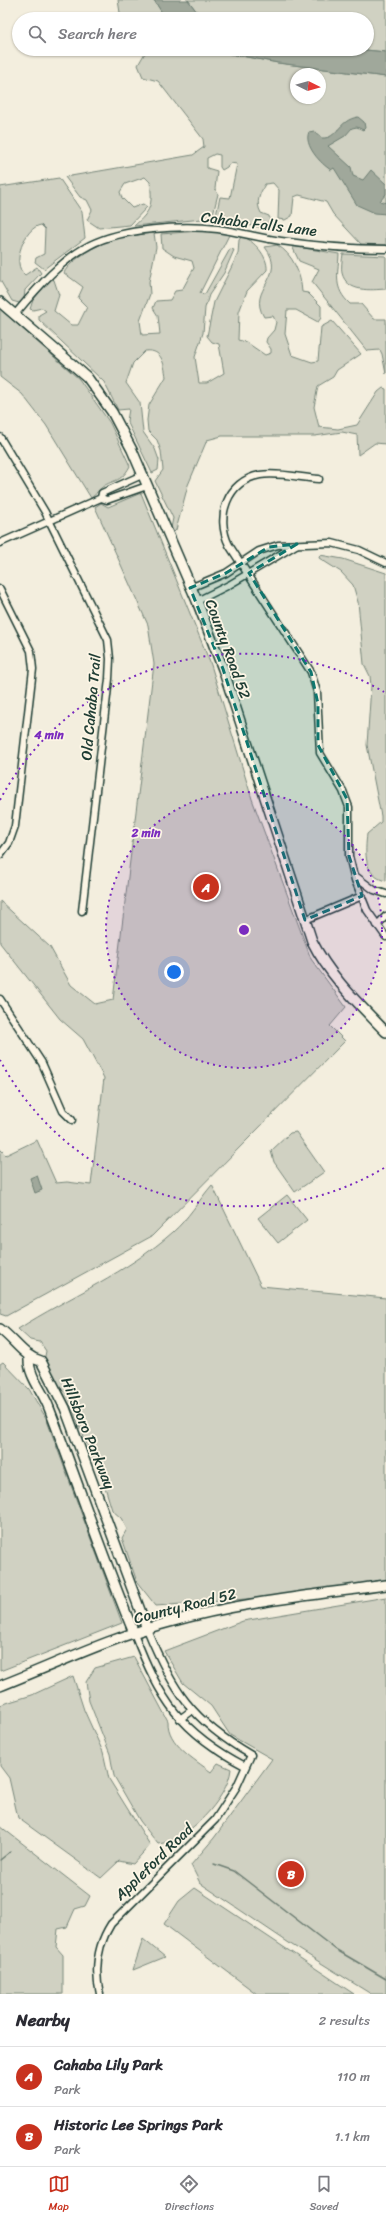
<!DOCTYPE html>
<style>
:root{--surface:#fff;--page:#f2f2f3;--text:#2b2b33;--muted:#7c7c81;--line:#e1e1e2;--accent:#c8321e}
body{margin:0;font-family:Sriracha,sans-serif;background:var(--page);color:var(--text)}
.compass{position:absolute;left:290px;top:68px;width:36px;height:36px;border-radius:50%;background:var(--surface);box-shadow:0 1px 3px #0004;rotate:95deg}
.you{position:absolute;left:174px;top:972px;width:14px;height:14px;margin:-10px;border:3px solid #fff;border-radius:50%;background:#1a73e8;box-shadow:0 0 0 6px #1a73e833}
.badge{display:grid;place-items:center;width:26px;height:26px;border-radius:50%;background:var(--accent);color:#fff;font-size:13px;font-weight:700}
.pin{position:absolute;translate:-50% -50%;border:2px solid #fff;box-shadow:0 1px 4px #0006}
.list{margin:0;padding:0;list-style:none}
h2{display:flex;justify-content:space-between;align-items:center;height:52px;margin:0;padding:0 16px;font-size:17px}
h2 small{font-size:13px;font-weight:400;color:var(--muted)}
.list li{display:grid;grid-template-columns:26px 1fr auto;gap:12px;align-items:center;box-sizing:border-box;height:60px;padding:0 16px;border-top:1px solid var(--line)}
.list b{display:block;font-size:15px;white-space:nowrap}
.list p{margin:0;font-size:13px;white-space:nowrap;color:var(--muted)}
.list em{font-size:13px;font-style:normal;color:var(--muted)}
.icon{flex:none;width:22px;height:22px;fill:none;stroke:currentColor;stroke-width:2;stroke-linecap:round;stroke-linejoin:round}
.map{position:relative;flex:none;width:386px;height:1994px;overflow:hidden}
.search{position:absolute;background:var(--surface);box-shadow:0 1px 3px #0004;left:12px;right:12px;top:12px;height:44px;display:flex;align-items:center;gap:10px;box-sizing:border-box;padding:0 14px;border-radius:22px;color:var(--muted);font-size:15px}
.sheet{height:172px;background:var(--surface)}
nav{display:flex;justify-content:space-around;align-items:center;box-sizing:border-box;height:56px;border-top:1px solid var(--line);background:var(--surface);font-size:11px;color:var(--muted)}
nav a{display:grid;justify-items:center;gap:2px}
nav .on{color:var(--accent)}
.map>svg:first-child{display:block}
.green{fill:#d0d1c2;stroke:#78877b;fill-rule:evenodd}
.water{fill:#a0a89b;stroke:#6c7d72}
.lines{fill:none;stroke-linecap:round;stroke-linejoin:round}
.stream{stroke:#6c7d72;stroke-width:1.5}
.street-casing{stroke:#1f3d34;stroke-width:9}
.secondary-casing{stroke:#1f3d34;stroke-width:12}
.street{stroke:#fcf5e5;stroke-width:6}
.secondary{stroke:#fcf5e5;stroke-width:9}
.marked{fill:#0f766e;fill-opacity:0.2;stroke:#0f766e;stroke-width:3;stroke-dasharray:8 5;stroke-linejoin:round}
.ring{fill:none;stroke:#7b2cbf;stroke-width:2;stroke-dasharray:2 4}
.labels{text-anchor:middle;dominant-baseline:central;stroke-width:3.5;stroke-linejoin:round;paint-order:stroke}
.street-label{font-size:15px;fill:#1f3d34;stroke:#fcf5e5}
.centre{fill:#7b2cbf;stroke:#fcf5e5;stroke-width:2}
.ring-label{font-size:12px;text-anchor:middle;font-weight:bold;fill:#7b2cbf;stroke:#fcf5e5;stroke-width:3.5;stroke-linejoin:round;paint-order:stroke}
</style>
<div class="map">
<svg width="386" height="1994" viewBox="0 0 386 1994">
<rect width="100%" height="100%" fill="#f3eede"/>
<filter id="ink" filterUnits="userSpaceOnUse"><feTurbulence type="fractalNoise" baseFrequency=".025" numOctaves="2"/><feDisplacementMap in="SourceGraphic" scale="8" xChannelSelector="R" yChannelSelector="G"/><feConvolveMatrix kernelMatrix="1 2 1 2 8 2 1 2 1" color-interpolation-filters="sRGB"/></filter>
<g filter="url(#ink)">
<!-- green -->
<g class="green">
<polygon points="118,0 154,0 166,19 121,19"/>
<polygon points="188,0 386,0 386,52 355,49 367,49 367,19 208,19 200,16"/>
<path d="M144 49H205L278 63 386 77V245L361 244 333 214 326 202 299 195 294 197 292 216 285 220 278 219 279 190 273 183 265 184C260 194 255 202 261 213L269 216 270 221 260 227 215 220 220 197 230 198 237 164 230 163 227 167 222 170 220 167V155L215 154 207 158V168L217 171 215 189 218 194 212 218 134 226C151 211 153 205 150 182L145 177 125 184 120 192 122 198 132 208 143 204 147 207 130 225 99 228 87 220 92 210 87 200 80 197 65 177 193 155 204 147 203 139 158 81 143 77 138 65 146 51ZM296 74H320V98H296Z"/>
<path d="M59 178 82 212 85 238 44 269 35 262 36 258 44 254 45 229 41 225C25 227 10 264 25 275L37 267 41 273 25 290 24 299 19 303 12 301 0 280V187Z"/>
<path d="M199 231 230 233 200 293 205 294 230 249 234 250 224 273 209 295 205 308 203 333 195 357 199 383H207L224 373 219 344 212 342 207 336 214 302 238 254 239 240 242 236C254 241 268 256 267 270L247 291 239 312 238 340 246 342 265 355 271 353V349L266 342 267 338 274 330 276 322 273 316 264 317C246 288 289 278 265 247L277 245C293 254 301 274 302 292L308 293 321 306V318L318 322 296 310H287L285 334 292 355 312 362 318 361 321 327 332 321 361 354 337 370 333 377 318 386 314 407 319 427 338 429 357 425 378 392 383 388 386 389V444L375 443 358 455 357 435 342 432 315 436H222L207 440 188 485 176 530 174 532 171 528 173 518 155 481 163 470 161 451 157 440 148 431 147 420 149 405 166 377C164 363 162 349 145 351L133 363 126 383 140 403 143 432 155 449 159 460 158 470 152 473 127 421 129 409 118 410 104 382 39 320V315L46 311 42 308 33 310 30 309 33 300 51 279 54 280 59 295 54 311 71 325H78L87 307 78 298 83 287 64 273C69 260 103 241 117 238 129 236 142 234 154 233L156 247 149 282 150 294 140 321 142 335 160 334 158 316 153 308 156 301 170 300 175 291 182 290 194 268 192 261 174 256 162 248 161 234Z"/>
<path d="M292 246 339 254C338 276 333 288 350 304H361L374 319H386V374L382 354 380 350 367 351 312 282 319 269 299 261Z"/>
<path d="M343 254 386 256V289C371 290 347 293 342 273 341 268 342 260 343 254Z"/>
<path d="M0 309 79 379 110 423 130 466C120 485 112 478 100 489 96 492 96 495 91 498L46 425 22 394 0 377Z"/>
<polygon points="141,493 211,665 252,799 311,959 346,1007 330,1026 345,1041 152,1236 6,1316 0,1314 0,1149 6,1155 37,1140 56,1183 67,1182 91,1185 104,1078 83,1039 60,1019 0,943 0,901 50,947 71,985 95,1004 113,1000 154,664 148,625 95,507 101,503 108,507"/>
<path d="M320 555 343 559 386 573V881C363 876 365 852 367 834L381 822V816L367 745 371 686 370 676 364 664 358 602 353 585 341 572 319 558Z"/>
<polygon points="296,1132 324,1172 295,1192 274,1162 271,1151 290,1133"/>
<path d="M212 1185 261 1286 386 1298V1582L335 1592 156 1606 137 1582 122 1538 127 1529 121 1518 112 1510 105 1487 72 1409 44 1361 46 1351 40 1342 30 1340 18 1329C70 1296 127 1273 173 1232 188 1219 199 1200 212 1185Z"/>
<polygon points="287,1195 307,1220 278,1243 258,1218"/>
<polygon points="3,1362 29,1389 46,1418 122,1623 0,1671 0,1364"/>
<polygon points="386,1597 386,1994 371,1994 292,1945 200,1883 191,1865 214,1838 272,1759 230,1735 211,1706 183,1683 164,1651 243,1621"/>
<path d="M134 1657 168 1721C167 1744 194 1759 211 1772L218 1763 231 1769C228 1799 187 1841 158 1844L140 1821 114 1776 110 1754 89 1701 86 1682 95 1668Z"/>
<polygon points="73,1676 84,1710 103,1752 109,1779 150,1845 133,1864 119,1861 101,1878 18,1818 9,1778 0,1766 0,1705 32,1695"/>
<polygon points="0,1826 90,1896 85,1906 75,1909 67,1927 58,1929 56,1947 63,1955 63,1994 0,1994"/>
<polygon points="195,1888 354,1994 257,1994 164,1924 179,1901"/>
<polygon points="143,1939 165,1957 133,1970"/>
</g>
<!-- water -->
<g class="water">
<polygon points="154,0 188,0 200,16 208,19 166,19"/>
<polygon points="205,49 355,49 386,52 386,77 278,63"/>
<path d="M358 117 364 122 365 128 363 130 357 127 352 128 345 136 328 146 351 167 353 176 363 180 371 170 386 184V194L380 201 386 203V214L375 213 357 205 334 168 331 170C321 164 303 145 309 132L314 131 322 138C338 139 338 120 358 117Z"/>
<polygon points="37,1175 42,1190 35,1193 30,1178"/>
</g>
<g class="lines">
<!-- stream -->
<g class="stream">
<polyline points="0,1860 10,1852"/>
<polyline points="214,1864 234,1871 335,1949 386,1979"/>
</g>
<defs>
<g id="street">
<path d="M16 315 17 312C37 288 62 259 90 245 123 228 182 225 218 229 239 232 260 238 281 241 315 246 351 249 386 249"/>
<polyline points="0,437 45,512 108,640 110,659 109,679 82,911"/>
<path d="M319 479C301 478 279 472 260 475 227 481 215 517 229 545L311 672 317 692 320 753 343 791 349 807V856L355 880 367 910 386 937"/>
<polyline points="101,498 102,493 142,475"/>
<polyline points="0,543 101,498 107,500 147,486"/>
<polyline points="190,588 226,573 259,551 278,545 332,543 359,550 386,563"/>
<polyline points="0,589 31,651 33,669 15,826 9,843 0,855"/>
<polyline points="197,601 229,585 296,545"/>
<polyline points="354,875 374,890 386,894"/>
<polyline points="305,920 362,896"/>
<polyline points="377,925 386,916"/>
<polyline points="0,999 42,1063 63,1111 72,1120"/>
<path d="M134 1633C160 1700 180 1732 245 1766"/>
<polyline points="180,1719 192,1710"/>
<path d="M100 1994C94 1969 97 1946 111 1924L215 1820 237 1786 251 1755C192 1721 172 1690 147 1629"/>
</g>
<g id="secondary">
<path d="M0 302 87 377 112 412 132 450 197 601 223 669 312 941C330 977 359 1004 386 1032"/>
<path d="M0 1329C15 1340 24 1357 41 1361L65 1408 147 1629"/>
<path d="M29 1358C28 1376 43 1391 49 1408 78 1483 103 1559 134 1633"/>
<path d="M0 1686C56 1664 112 1637 170 1622 240 1602 314 1595 386 1585"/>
</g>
</defs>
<!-- street casing -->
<use href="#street" class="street-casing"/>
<!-- secondary casing -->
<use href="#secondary" class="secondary-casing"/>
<!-- street -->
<use href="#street" class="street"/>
<!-- secondary -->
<use href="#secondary" class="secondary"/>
</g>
</g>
<!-- marked area -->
<path class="marked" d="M297 544 249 573 311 672 318 704V745L347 799 349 856 362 896 305 920 223 669 190 588 226 573 269 547Z"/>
<!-- distance rings -->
<circle cx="244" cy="930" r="138" fill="#7b2cbf" fill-opacity=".12"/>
<g class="ring">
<circle cx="244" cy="930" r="138"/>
<path d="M384 1168A276 276 0 0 1 0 1060M0 800A276 276 0 0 1 384 692"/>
</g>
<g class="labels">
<!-- street labels -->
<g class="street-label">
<text transform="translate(259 224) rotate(7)">Cahaba Falls Lane</text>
<text transform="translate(228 649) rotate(70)">County Road 52</text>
<text transform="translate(91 707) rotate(-85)">Old Cahaba Trail</text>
<text transform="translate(88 1433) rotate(68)">Hillsboro Parkway</text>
<text transform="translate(185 1606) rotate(-14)">County Road 52</text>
<text transform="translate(154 1862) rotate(-44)">Appleford Road</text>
</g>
</g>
<circle cx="244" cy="930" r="6" class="centre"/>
<g class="ring-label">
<text x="49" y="739">4 min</text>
<text x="146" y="837">2 min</text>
</g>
</svg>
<svg class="compass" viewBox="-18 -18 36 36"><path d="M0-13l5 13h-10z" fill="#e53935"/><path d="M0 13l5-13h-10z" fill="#7c7c81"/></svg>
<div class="you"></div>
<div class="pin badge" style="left:206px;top:887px">A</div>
<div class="pin badge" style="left:291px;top:1874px">B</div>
<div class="search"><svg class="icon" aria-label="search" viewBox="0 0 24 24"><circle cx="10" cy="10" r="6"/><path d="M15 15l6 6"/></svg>Search here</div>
</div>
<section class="sheet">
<h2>Nearby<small>2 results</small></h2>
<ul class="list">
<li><span class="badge">A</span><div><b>Cahaba Lily Park</b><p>Park</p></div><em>110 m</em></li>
<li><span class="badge">B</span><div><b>Historic Lee Springs Park</b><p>Park</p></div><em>1.1 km</em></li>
</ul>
</section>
<nav>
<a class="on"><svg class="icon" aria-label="map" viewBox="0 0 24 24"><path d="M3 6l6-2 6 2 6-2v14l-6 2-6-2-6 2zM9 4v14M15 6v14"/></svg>Map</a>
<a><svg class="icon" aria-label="directions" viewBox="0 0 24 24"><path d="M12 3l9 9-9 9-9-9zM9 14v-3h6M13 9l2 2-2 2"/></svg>Directions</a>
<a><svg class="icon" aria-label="saved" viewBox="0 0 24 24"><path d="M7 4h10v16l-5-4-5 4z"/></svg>Saved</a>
</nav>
